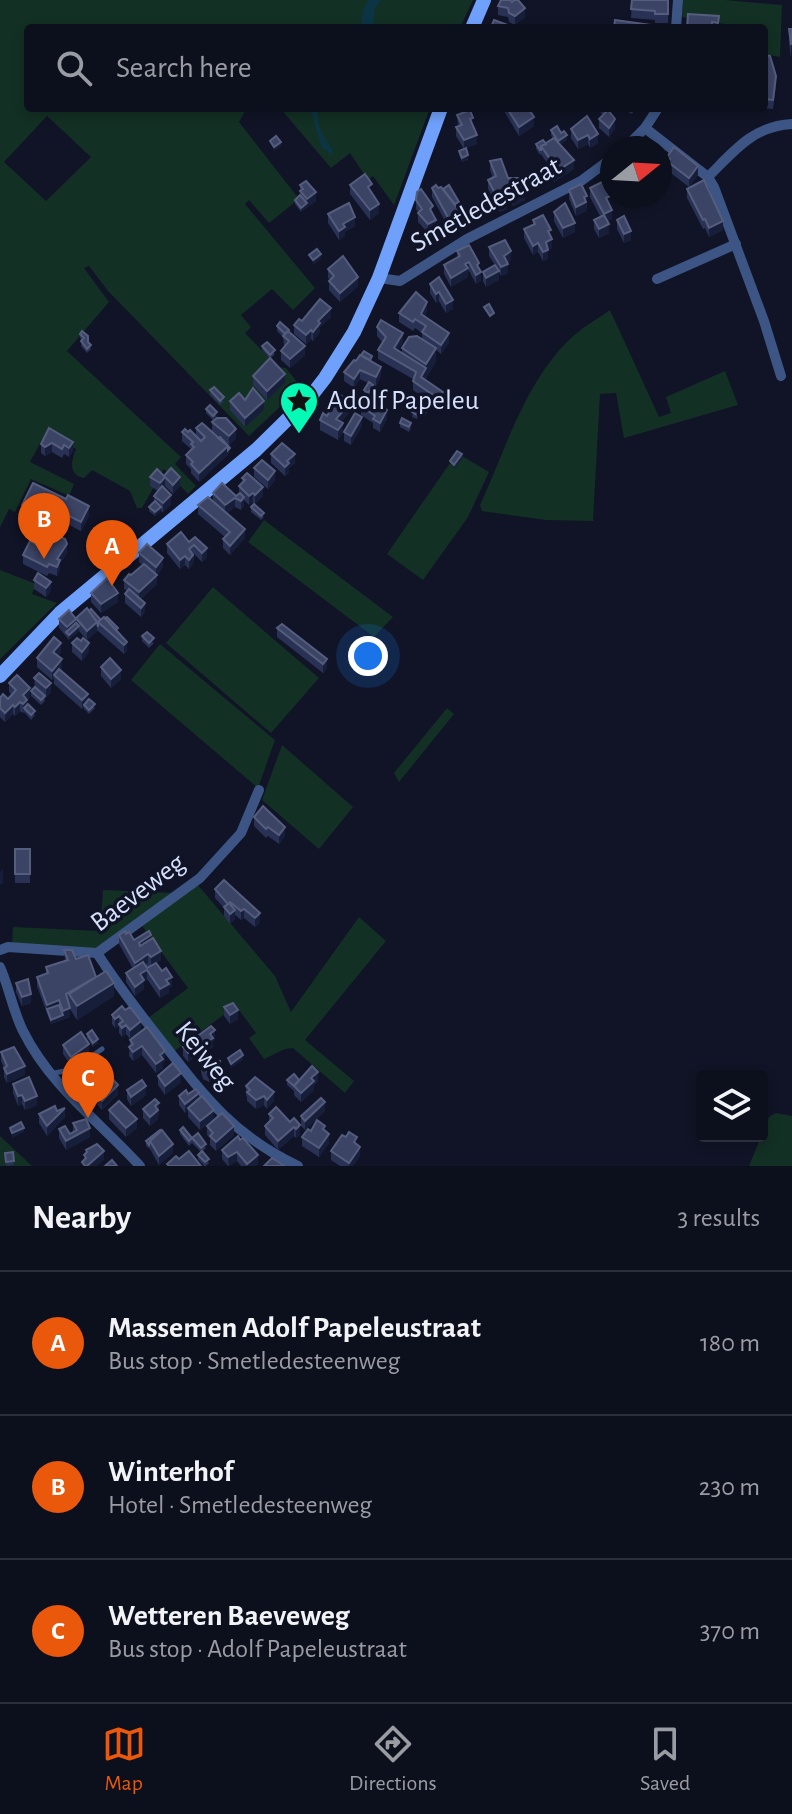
<!DOCTYPE html>
<meta charset="utf-8">
<style>
:root{--surface:#0c0f1c;--page:#151825;--text:#f1f3f6;--muted:#9a9ca3;--line:#2c2f3b;--accent:#ea580c}
body{margin:0;font-family:"Alegreya Sans",sans-serif;background:var(--page);color:var(--text)}
.controls{position:absolute;right:24px;bottom:24px;display:grid;overflow:hidden;border-radius:8px;box-shadow:0 4px 12px #0003}
.controls button{width:72px;height:72px;display:grid;place-items:center;padding:0;border:0;border-bottom:2px solid var(--line);background:var(--surface);color:var(--text);font:40px sans-serif}
.compass{position:absolute;left:600px;top:136px;width:72px;height:72px;border-radius:50%;background:var(--surface);box-shadow:0 4px 12px #0003;rotate:72deg}
.you{position:absolute;left:368px;top:656px;width:28px;height:28px;margin:-20px;border:6px solid #fff;border-radius:50%;background:#1a73e8;box-shadow:0 0 0 12px #1a73e833}
.badge{display:grid;place-items:center;width:52px;height:52px;border-radius:50%;background:var(--accent);color:#fff;font-size:26px;font-weight:700}
.pin{position:absolute;translate:-50% -66px;filter:drop-shadow(0 2px 4px #0008)}
.pin::after{content:'';position:absolute;top:42px;width:28px;height:24px;background:inherit;clip-path:polygon(0 0,100% 0,50% 100%)}
.list{margin:0;padding:0;list-style:none}
h2{display:flex;justify-content:space-between;align-items:center;height:104px;margin:0;padding:0 32px;font-size:34px}
h2 small{font-size:26px;font-weight:400;color:var(--muted)}
.list li{display:grid;grid-template-columns:52px 1fr auto;gap:24px;align-items:center;box-sizing:border-box;height:144px;padding:0 32px;border-top:2px solid var(--line)}
.list b{display:block;font-size:30px;white-space:nowrap}
.list p{margin:0;font-size:26px;white-space:nowrap;color:var(--muted)}
.list em{font-size:26px;font-style:normal;color:var(--muted)}
.icon{flex:none;width:44px;height:44px;fill:none;stroke:currentColor;stroke-width:2;stroke-linecap:round;stroke-linejoin:round}
.map{position:relative;flex:none;width:792px;height:1166px;overflow:hidden}
.search{position:absolute;background:var(--surface);box-shadow:0 4px 12px #0003;left:24px;right:24px;top:24px;height:88px;display:flex;align-items:center;gap:20px;box-sizing:border-box;padding:0 28px;border-radius:8px;color:var(--muted);font-size:30px}
.sheet{height:536px;background:var(--surface)}
nav{display:flex;justify-content:space-around;align-items:center;box-sizing:border-box;height:112px;border-top:2px solid var(--line);background:var(--surface);font-size:22px;color:var(--muted)}
nav a{display:grid;justify-items:center;gap:4px}
nav .on{color:var(--accent)}
.map>svg:first-child{display:block}
.green{fill:#133024;fill-rule:evenodd}
.water{fill:#0b3544}
.lines{fill:none;stroke-linecap:round;stroke-linejoin:round}
.lane{stroke:#3c5584;stroke-width:5}
.street{stroke:#3c5584;stroke-width:10}
.secondary{stroke:#6fa1fc;stroke-width:14}
.wall{fill:#293154}
.shaded-wall{fill:#171e3a}
.building{fill:#3c4466;stroke:#545d7e;stroke-width:2}
.labels{text-anchor:middle;dominant-baseline:central;stroke-width:7;stroke-linejoin:round;paint-order:stroke}
.street-label{font-size:28px;fill:#d6e1fe;stroke:#101426}
.poi-label{font-size:28px;fill:#d6e1fe;stroke:#101426;text-anchor:start}
</style>
<div class="map">
<svg width="792" height="1166" viewBox="0 0 792 1166">
<rect width="100%" height="100%" fill="#101426"/>
<!-- green -->
<g class="green">
<path d="M0 0H473L460 28H28V108H247L239 122 299 199 269 223 249 200 245 204 315 288 293 310 272 289 241 315 251 327 245 333 278 367 286 368 301 387 249 436 108 291 89 266 84 268 109 302 67 351 181 457 175 464 196 486 188 494 164 469 142 508H137L130 491 92 470 84 478C68 475 71 460 76 449L45 434 30 462 74 484 69 496 31 479 15 512 9 509 0 527ZM47 116 91 157 46 201 4 162Z"/>
<polygon points="683,0 725,0 782,5 780,57 764,54 764,28 732,28 731,25 682,17"/>
<polygon points="280,108 430,108 394,205 373,176 368,180 350,153 331,168"/>
<path d="M610 310 659 417 671 413 666 397 725 371 738 405 624 438 616 393 600 394 593 521 546 520 482 511 480 505C506 449 524 384 569 340 581 328 596 320 610 310Z"/>
<polygon points="457,453 489,472 468,517 423,580 387,554"/>
<polygon points="264,520 393,617 374,637 248,542"/>
<polygon points="0,570 36,584 32,594 57,603 0,659"/>
<polygon points="213,587 319,678 271,733 166,643"/>
<polygon points="160,644 275,740 258,788 131,680"/>
<polygon points="447,708 454,714 399,782 394,773"/>
<polygon points="282,745 353,807 319,849 262,800"/>
<polygon points="197,884 275,976 291,1012 359,917 386,941 305,1040 354,1081 345,1093 293,1048 285,1049 264,1059 249,1038 256,1033 236,1006 173,1052 148,1018 188,988 142,926"/>
<polygon points="103,890 175,893 94,949 12,945 13,927 100,931"/>
<polygon points="776,1113 792,1116 792,1166 749,1166 769,1117"/>
<polygon points="0,1136 1,1137 32,1166 0,1166"/>
</g>
<!-- water -->
<g class="water">
<polygon points="368,0 381,0 375,8 373,28 361,28 363,10"/>
<path d="M310 108H323L318 112C316 129 325 137 333 151L332 155 322 148Z"/>
</g>
<g class="lines">
<!-- lane -->
<polyline class="lane" points="50,1074 74,1069 102,1049"/>
<!-- street -->
<g class="street">
<polyline points="676,28 678,0"/>
<polyline points="645,128 708,177 714,187 764,321 781,376"/>
<polyline points="625,148 645,128 658,108"/>
<path d="M708 177C734 151 753 126 792 124"/>
<polyline points="379,278 400,281 467,239 581,181 612,158"/>
<polyline points="657,279 736,244"/>
<polyline points="0,950 8,947 97,953 200,878 241,833 259,790"/>
<path d="M97 953C117 984 140 1014 163 1043 205 1097 234 1136 298 1166"/>
<path d="M0 967C9 987 13 1011 23 1031 51 1087 99 1121 140 1166"/>
</g>
<!-- secondary -->
<g class="secondary">
<polyline points="472,28 484,0"/>
<polyline points="0,676 60,613 256,450 311,396 325,378 354,332 379,278 441,108"/>
</g>
</g>
<!-- wall -->
<g class="wall">
<polygon points="501,0 525,17 515,25 509,22 508,17 498,15 498,6"/>
<polygon points="627,0 669,0 668,23 655,23 655,20 631,18 632,0"/>
<polygon points="789,29 792,29 791,58 789,43"/>
<polygon points="764,55 776,85 773,109 763,108"/>
<polygon points="504,108 528,108 534,126 519,136 504,111"/>
<polygon points="598,108 610,108 610,113 615,128 609,137 599,128 599,119 603,116"/>
<polygon points="620,108 636,108 632,114"/>
<polygon points="457,115 473,127 477,144 466,148 468,160 462,162 459,155 459,151 464,149 456,136 456,127 458,126"/>
<polygon points="587,116 598,143 590,148 588,144 578,149 571,138 571,129"/>
<polygon points="551,130 561,133 567,140 560,144 574,169 554,182 549,173 549,166 541,154 540,155 536,149 536,144 546,144 553,139 551,135"/>
<polygon points="667,157 698,175 689,187 668,171 668,167 667,166"/>
<polygon points="490,161 508,178 525,200 513,206 511,202 507,203 507,209 500,212 488,189 488,180 493,178 490,170"/>
<polygon points="300,185 316,201 301,212 295,204 295,200 300,196"/>
<polygon points="350,185 372,193 379,213 370,220 350,194"/>
<polygon points="432,188 438,188 459,206 457,207 464,226 452,234 432,197"/>
<polygon points="590,188 610,205 612,219 607,221 609,233 599,238 594,229 594,220 600,216 590,197"/>
<polygon points="687,189 723,230 709,237 705,228 703,229 687,198"/>
<polygon points="569,190 587,205 586,211 576,216 569,199"/>
<polygon points="416,200 433,214 436,229 428,233 418,222 418,212 416,209"/>
<polygon points="554,212 575,232 563,238 554,221"/>
<polygon points="328,214 355,226 345,232 345,236 339,240 328,223"/>
<polygon points="533,220 551,237 552,248 548,250 548,259 543,261 538,252 533,255 524,238 524,229 533,225"/>
<polygon points="617,220 631,240 624,243 617,229"/>
<polygon points="489,247 511,260 507,263 508,273 501,276 499,272 499,280 486,287 483,281 483,272 495,265 489,256"/>
<polygon points="457,251 479,269 481,281 476,284 469,271 468,272 468,277 451,287 444,274 444,265 457,258"/>
<polygon points="328,269 358,286 340,302 329,290 329,281 330,279 328,278"/>
<polygon points="439,277 453,309 446,313 439,301 436,303 430,293 430,284"/>
<polygon points="427,311 425,316 449,342 441,354 436,350 436,361 425,380 443,401 439,408 413,390 413,379 378,359 378,350 383,343 377,336 377,327 403,342 398,350 402,353 402,348 422,339 422,333 415,328 413,331 399,322 399,313"/>
<polygon points="331,317 320,327 320,332 313,341 311,339 306,344 294,334 294,325 302,321"/>
<polygon points="277,326 305,355 290,368 281,360 281,351 284,346 283,337 277,331"/>
<polygon points="80,334 88,342 91,349 87,353 81,346 82,341 80,338"/>
<polygon points="262,346 275,354 271,358 285,383 267,400 253,385 253,376 270,359 262,350"/>
<polygon points="372,360 381,376 376,386 372,384 373,390 368,397 364,394 364,390 368,383 360,379 354,388 344,381 344,372 356,361"/>
<polygon points="210,390 224,402 220,405 210,395"/>
<polygon points="245,400 264,410 245,427 230,410 230,401"/>
<polygon points="410,403 427,412 425,416 420,413 417,419 412,417 414,410 410,408"/>
<polygon points="361,406 387,419 380,432 373,428 373,423 361,415"/>
<polygon points="206,409 217,416 213,420 206,413"/>
<polygon points="351,411 341,422 343,432 338,440 320,430 320,420 327,416"/>
<polygon points="212,422 236,438 229,445 222,439 230,452 199,482 191,473 191,469 186,464 186,455 191,449 182,441 182,432 188,432 196,436 196,428 218,438 220,437 212,431"/>
<polygon points="400,423 411,428 409,432 400,427"/>
<polygon points="362,426 351,445 344,441 344,432"/>
<polygon points="49,428 73,451 69,457 64,454 62,458 52,452 45,456 41,453 41,444"/>
<polygon points="271,454 295,463 289,468 289,472 285,476 271,463"/>
<polygon points="254,468 275,480 268,489 254,477"/>
<polygon points="164,476 180,486 173,494 165,486 163,488 171,504 163,512 161,511 155,516 149,511 149,507 154,502 154,496 158,491 150,486 150,477"/>
<polygon points="242,478 263,496 255,504 253,502 249,505 244,500 244,506 241,510 235,507 227,513 245,538 230,555 223,548 223,539 225,537 198,514 198,505 213,501 213,493 236,496 239,493 239,486 242,483"/>
<polygon points="33,483 89,516 81,531 47,514 41,525 22,514 22,505"/>
<polygon points="251,507 264,517 261,520 251,512"/>
<polygon points="189,542 207,557 202,562 194,554 193,564 189,569 185,565 180,569 167,553 167,544"/>
<polygon points="35,544 67,553 60,563 60,569 57,576 49,573 47,576 23,564 23,555"/>
<polygon points="139,553 163,567 157,575 157,584 141,599 145,612 141,617 125,603 125,594 127,591 124,589 124,580 142,565 139,562"/>
<polygon points="34,580 51,591 46,597 34,589"/>
<polygon points="91,593 118,602 101,613 91,602"/>
<polygon points="89,611 118,632 127,651 124,654 98,631 97,631 87,640 79,631 69,640 59,628 59,619 76,618"/>
<polygon points="282,624 327,668 323,673 277,637 277,628"/>
<polygon points="142,636 154,643 149,648 142,641"/>
<polygon points="81,641 89,652 82,661 72,652 72,643"/>
<polygon points="61,652 58,656 62,668 60,670 95,708 89,714 84,709 84,707 82,709 54,684 54,678 52,680 37,667 37,658"/>
<polygon points="101,667 121,679 111,688 101,676"/>
<polygon points="34,678 51,692 46,697 44,696 45,701 41,705 31,696 31,691 35,687"/>
<polygon points="9,683 30,697 27,700 27,705 35,715 31,720 24,712 23,713 20,711 15,716 13,714 5,722 0,717 0,698 8,699 12,695 9,692"/>
<polygon points="254,817 285,836 279,844 268,836 266,838 254,826"/>
<rect x="15" y="849" width="15" height="34"/>
<polygon points="215,889 260,922 255,927 244,918 241,920 235,915 235,919 230,924 224,916 224,908 215,898"/>
<polygon points="126,934 134,940 151,939 161,960 156,963 172,986 169,988 169,993 160,998 147,979 144,981 144,989 135,996 126,982 126,973 133,969 119,944 119,935"/>
<polygon points="64,950 96,977 114,996 77,1020 70,1009 70,1017 51,1024 37,986 37,977 46,974 46,967 65,961"/>
<polygon points="16,983 31,1003 22,1006 16,992"/>
<polygon points="122,1006 141,1030 130,1039 126,1034 122,1037 119,1033 119,1026 115,1028 112,1024 112,1015"/>
<polygon points="224,1007 238,1019 230,1024 224,1016"/>
<polygon points="147,1027 165,1060 163,1062 163,1068 156,1073 142,1055 133,1061 129,1056 130,1040"/>
<polygon points="87,1034 98,1043 93,1047 87,1038"/>
<polygon points="215,1040 213,1041 213,1047 203,1054 202,1052 188,1062 183,1056 183,1047"/>
<polygon points="63,1045 89,1053 71,1066 63,1054"/>
<polygon points="1,1052 25,1075 7,1083 4,1077 4,1068 1,1061"/>
<polygon points="201,1063 220,1070 219,1075 209,1082 203,1079 201,1072"/>
<polygon points="158,1076 181,1082 165,1095 158,1085"/>
<polygon points="287,1080 299,1080 318,1081 314,1085 314,1090 301,1102 294,1095 294,1091 287,1085"/>
<polygon points="13,1084 37,1105 25,1110 22,1104 18,1106 13,1093"/>
<polygon points="246,1086 274,1101 267,1109 264,1105 256,1109 247,1101 247,1097 246,1095"/>
<polygon points="127,1090 146,1095 131,1106 127,1099"/>
<polygon points="93,1091 118,1094 102,1110 93,1100"/>
<polygon points="188,1094 199,1099 214,1119 200,1130 188,1117 188,1110 185,1113 179,1105 179,1096"/>
<polygon points="159,1103 158,1119 150,1126 143,1118 143,1109"/>
<polygon points="109,1110 137,1128 126,1137 109,1119"/>
<polygon points="57,1111 65,1117 47,1136 39,1123 39,1114"/>
<polygon points="325,1111 305,1130 301,1126 301,1116"/>
<polygon points="269,1114 290,1122 294,1118 300,1134 296,1138 294,1136 278,1150 265,1135 265,1126 269,1121"/>
<polygon points="73,1123 90,1137 66,1150 59,1138 59,1129 70,1134 73,1131"/>
<polygon points="207,1126 234,1135 216,1151 210,1145 210,1138 207,1135"/>
<polygon points="160,1130 173,1153 159,1165 150,1149 146,1146 146,1141"/>
<polygon points="180,1130 206,1148 202,1152 209,1163 206,1166 204,1166 198,1159 198,1155 201,1152 192,1143 189,1146 180,1134"/>
<polygon points="311,1131 325,1131 329,1143 319,1157 302,1146 302,1137"/>
<polygon points="238,1136 258,1164 255,1166 241,1166 237,1161 228,1166 222,1159 222,1150"/>
<polygon points="357,1144 360,1156 353,1166 340,1166 331,1160 331,1151"/>
<polygon points="13,1152 14,1165 6,1166 5,1153"/>
</g>
<!-- shaded-wall -->
<g class="shaded-wall">
<polygon points="525,8 525,17 515,25 515,16"/>
<polygon points="534,117 534,126 519,136 519,127"/>
<polygon points="615,119 615,128 609,137 609,128"/>
<polygon points="598,134 598,143 590,148 590,139"/>
<polygon points="477,135 477,144 464,149 464,140"/>
<polygon points="567,135 567,140 558,146 558,141"/>
<polygon points="588,135 588,144 578,149 578,140"/>
<polygon points="281,142 281,146 274,151 274,147"/>
<polygon points="468,155 468,160 462,162 462,158"/>
<polygon points="574,160 574,169 554,182 554,173"/>
<polygon points="698,166 698,175 689,187 689,178"/>
<polygon points="525,191 525,200 513,206 513,197"/>
<polygon points="316,192 316,201 307,208 307,199"/>
<polygon points="511,193 511,202 507,203 507,209 500,212 500,203 505,195"/>
<polygon points="587,196 586,211 576,216 576,207 584,197"/>
<polygon points="307,203 307,208 301,212 301,208"/>
<polygon points="379,204 379,213 370,220 370,210"/>
<polygon points="612,210 612,219 604,223 604,214"/>
<polygon points="355,217 355,226 345,232 345,236 339,240 339,231 343,224"/>
<polygon points="464,217 464,226 452,234 452,225"/>
<polygon points="436,220 436,229 428,233 428,224"/>
<polygon points="723,221 723,230 709,237 709,228"/>
<polygon points="575,223 575,232 563,238 563,228"/>
<polygon points="609,224 609,233 599,238 599,229"/>
<polygon points="631,231 631,240 624,243 624,234"/>
<polygon points="552,239 552,248 548,250 548,259 543,261 543,252 546,242"/>
<polygon points="538,243 538,252 533,255 533,246"/>
<polygon points="511,251 511,260 504,265 508,264 508,273 501,276 501,267 504,256"/>
<polygon points="321,254 321,259 313,265 313,260"/>
<polygon points="469,262 468,277 451,287 451,278"/>
<polygon points="499,271 499,280 486,287 486,278"/>
<polygon points="481,272 481,281 476,284 476,275"/>
<polygon points="358,277 358,286 340,302 340,293"/>
<polygon points="439,292 439,301 436,303 436,294"/>
<polygon points="453,300 453,309 446,313 446,304"/>
<polygon points="427,302 427,311 421,323 421,314"/>
<polygon points="331,308 331,317 320,327 320,332 313,341 313,332 318,321"/>
<polygon points="311,330 311,339 306,344 306,335"/>
<polygon points="403,333 403,342 394,357 394,348"/>
<polygon points="449,333 449,342 441,354 441,345"/>
<polygon points="305,346 305,355 290,368 290,359"/>
<polygon points="436,348 436,361 421,386 421,377 426,368 426,364"/>
<polygon points="381,367 381,376 376,386 376,377"/>
<polygon points="360,370 360,379 354,388 354,379"/>
<polygon points="285,374 285,383 267,400 267,391"/>
<polygon points="443,392 443,401 439,408 439,399"/>
<polygon points="264,401 264,410 245,427 245,418"/>
<polygon points="351,402 351,411 336,428 336,419"/>
<polygon points="387,410 387,419 380,432 380,423"/>
<polygon points="362,417 362,426 351,445 351,436"/>
<polygon points="343,423 343,432 338,440 338,430"/>
<polygon points="236,429 236,438 229,445 229,436"/>
<polygon points="73,442 73,451 69,457 69,448"/>
<polygon points="52,443 52,452 45,456 45,447"/>
<polygon points="228,446 230,448 230,452 228,455 199,482 199,473"/>
<polygon points="295,454 295,463 289,468 289,472 285,476 285,467 287,461"/>
<polygon points="462,454 462,459 454,469 454,465"/>
<polygon points="275,471 275,480 268,489 268,480"/>
<polygon points="165,477 165,486 160,492 160,483"/>
<polygon points="180,477 180,486 173,494 173,485"/>
<polygon points="263,487 263,496 255,504 255,495"/>
<polygon points="253,493 253,502 249,505 249,496"/>
<polygon points="171,495 171,504 163,512 163,503"/>
<polygon points="244,497 244,506 241,510 241,501"/>
<polygon points="235,498 235,507 225,514 225,505"/>
<polygon points="47,505 47,514 41,525 41,516"/>
<polygon points="89,506 89,516 81,531 81,522"/>
<polygon points="161,507 161,511 155,516 155,512"/>
<polygon points="245,529 245,538 230,555 230,546"/>
<polygon points="67,544 67,553 60,563 60,569 57,576 57,559"/>
<polygon points="207,548 207,557 202,562 202,553"/>
<polygon points="193,555 193,564 189,569 189,560"/>
<polygon points="185,556 185,565 180,569 180,560"/>
<polygon points="163,558 163,567 157,575 157,584 139,601 139,592 156,576 156,567"/>
<polygon points="51,582 51,591 46,597 46,588"/>
<polygon points="118,593 118,602 101,613 101,604"/>
<polygon points="145,603 145,612 141,617 141,608"/>
<polygon points="76,619 76,628 67,632 67,627"/>
<polygon points="97,622 97,631 87,640 87,631"/>
<polygon points="79,626 79,631 69,640 69,635"/>
<polygon points="127,642 127,651 124,654 124,645"/>
<polygon points="61,643 61,652 53,661 53,652"/>
<polygon points="89,643 89,652 82,661 82,652"/>
<polygon points="62,659 62,668 55,676 54,675 52,680 52,671"/>
<polygon points="327,659 327,668 323,673 323,664"/>
<polygon points="121,670 121,679 111,688 111,679"/>
<polygon points="51,683 51,692 46,697 46,688"/>
<polygon points="30,688 30,697 27,700 27,709 24,708 23,713 23,695"/>
<polygon points="88,694 88,703 84,705 82,709 82,700"/>
<polygon points="20,702 20,711 15,716 15,707"/>
<polygon points="13,705 13,714 5,722 5,713"/>
<polygon points="285,827 285,836 279,844 279,835"/>
<polygon points="3,869 3,883 0,885 0,872"/>
<polygon points="244,909 244,918 241,920 241,911"/>
<polygon points="235,910 235,919 230,924 230,914"/>
<polygon points="260,913 260,922 255,927 255,918"/>
<polygon points="151,935 151,944 139,952 138,942"/>
<polygon points="161,951 161,960 151,966 151,957"/>
<polygon points="148,954 148,963 135,972 135,963"/>
<polygon points="147,970 147,979 144,981 144,989 135,996 135,987 140,974"/>
<polygon points="172,977 172,986 169,988 169,993 160,998 160,989 166,980"/>
<polygon points="114,983 114,996 77,1020 77,1006"/>
<polygon points="31,994 31,1003 22,1006 22,997"/>
<polygon points="59,1000 59,1009 47,1009 47,1005"/>
<polygon points="70,1008 70,1017 51,1024 51,1020 63,1015 63,1011"/>
<polygon points="238,1010 238,1019 230,1024 230,1015"/>
<polygon points="119,1016 119,1025 115,1028 115,1019"/>
<polygon points="141,1021 141,1030 130,1039 130,1030"/>
<polygon points="126,1025 126,1034 122,1037 122,1028"/>
<polygon points="215,1030 215,1040 213,1041 213,1047 203,1054 203,1045 210,1034"/>
<polygon points="98,1039 98,1043 93,1047 93,1043"/>
<polygon points="202,1043 202,1052 188,1062 188,1053"/>
<polygon points="89,1044 89,1053 71,1066 71,1057"/>
<polygon points="142,1046 142,1055 133,1061 133,1052"/>
<polygon points="165,1051 165,1060 163,1062 163,1068 156,1073 156,1064 160,1055"/>
<polygon points="243,1055 243,1060 231,1068 231,1064"/>
<polygon points="220,1061 219,1075 209,1082 209,1073"/>
<polygon points="25,1066 25,1075 7,1083 7,1074"/>
<polygon points="318,1072 318,1081 314,1085 314,1090 301,1102 301,1093 311,1078"/>
<polygon points="181,1073 181,1082 165,1095 165,1086"/>
<polygon points="118,1085 118,1094 102,1110 102,1101"/>
<polygon points="146,1086 146,1095 131,1106 131,1097"/>
<polygon points="274,1092 274,1101 267,1109 267,1100"/>
<polygon points="199,1093 199,1102 188,1108 188,1110 185,1113 185,1104"/>
<polygon points="22,1095 22,1104 18,1106 18,1096"/>
<polygon points="37,1096 37,1105 25,1110 25,1101"/>
<polygon points="264,1096 264,1105 256,1109 256,1100"/>
<polygon points="325,1102 325,1111 305,1130 305,1121"/>
<polygon points="159,1103 158,1119 150,1126 150,1117 155,1106"/>
<polygon points="65,1108 65,1117 47,1136 47,1126"/>
<polygon points="214,1110 214,1119 200,1130 200,1121"/>
<polygon points="137,1119 137,1128 126,1137 126,1128"/>
<polygon points="300,1125 300,1134 296,1138 296,1129"/>
<polygon points="234,1126 234,1135 216,1151 216,1142"/>
<polygon points="294,1127 294,1136 278,1150 278,1141"/>
<polygon points="24,1128 24,1132 12,1138 12,1133"/>
<polygon points="90,1128 90,1137 66,1150 66,1141"/>
<polygon points="329,1134 329,1143 319,1157 319,1148"/>
<polygon points="173,1144 173,1153 159,1165 159,1156"/>
<polygon points="360,1147 360,1156 353,1166 349,1166 349,1163"/>
<polygon points="104,1151 104,1160 97,1166 87,1166"/>
<polygon points="237,1152 237,1161 229,1166 228,1157"/>
<polygon points="258,1155 258,1164 255,1166 247,1166 247,1164"/>
</g>
<!-- building -->
<g class="building">
<polygon points="501,0 510,0 512,2 514,0 518,0 525,8 515,16 509,13 508,8 498,6"/>
<polygon points="632,0 668,0 668,14 655,14 655,11 631,9"/>
<polygon points="688,14 719,16 718,23 712,22 712,27 720,28 687,28"/>
<polygon points="494,20 516,28 493,28 491,27"/>
<polygon points="615,20 659,26 659,28 614,28"/>
<polygon points="789,29 792,29 792,44 791,44"/>
<polygon points="764,55 770,56 776,76 773,100 764,99"/>
<polygon points="507,108 528,108 534,117 519,127"/>
<polygon points="470,110 473,118 470,119 477,135 464,140 456,127 462,125 457,115"/>
<polygon points="608,110 615,119 609,128 599,119"/>
<polygon points="587,116 598,134 590,139 588,135 578,140 571,129"/>
<polygon points="557,126 561,133 564,131 567,135 558,141 551,130"/>
<polygon points="276,136 281,142 274,147 270,141"/>
<polygon points="554,138 574,160 554,173 549,164 552,162 541,146"/>
<polygon points="543,140 546,144 541,146 541,150 540,150 536,144"/>
<polygon points="659,145 664,151 661,154 666,158 663,163 661,160 661,156 660,156 660,148 656,148"/>
<polygon points="674,147 698,166 689,178 668,162 670,159 667,157"/>
<polygon points="466,148 468,155 462,158 459,151"/>
<polygon points="501,159 508,178 519,178 525,191 513,197 511,193 505,195 507,200 500,203 488,180 496,176 490,161"/>
<polygon points="365,174 372,184 368,187 379,204 370,210 350,185"/>
<polygon points="704,180 723,221 709,228 705,219 703,220 687,189"/>
<polygon points="306,181 316,192 307,199 300,191 303,189 300,185"/>
<polygon points="602,182 610,196 606,198 612,210 604,214 590,188"/>
<polygon points="581,184 587,196 584,197 586,202 576,207 569,190"/>
<polygon points="436,185 438,188 441,187 464,217 452,225 432,188"/>
<polygon points="449,185 459,202 455,204 443,189"/>
<polygon points="421,189 433,206 430,209 436,220 428,224 418,213 422,209 416,200 417,192"/>
<polygon points="300,195 307,203 301,208 295,200"/>
<polygon points="349,203 355,217 343,224 345,227 339,231 328,214"/>
<polygon points="565,203 575,223 563,228 554,212"/>
<polygon points="543,215 551,230 548,231 552,239 546,242 548,250 543,252 538,243 533,246 524,229 535,224 533,220"/>
<polygon points="604,215 609,224 599,229 594,220"/>
<polygon points="624,216 631,231 624,234 617,220"/>
<polygon points="505,240 511,251 504,256 508,264 501,267 489,247"/>
<polygon points="469,245 479,263 477,265 481,272 476,275 469,262 465,264 468,268 451,278 444,265 460,256 457,251"/>
<polygon points="317,249 321,254 313,260 309,255"/>
<polygon points="343,256 358,277 340,293 329,281 334,276 328,269"/>
<polygon points="495,265 499,271 486,278 483,272"/>
<polygon points="439,277 453,300 446,304 439,292 436,294 430,284"/>
<polygon points="416,292 427,302 421,314 449,333 441,345 422,332 426,326 415,319 413,322 399,313"/>
<polygon points="320,299 331,308 318,321 320,323 313,332 311,330 306,335 294,325 299,319 302,321"/>
<polygon points="489,304 494,313 490,316 484,307"/>
<polygon points="381,320 403,333 394,348 426,368 421,377 443,392 439,399 413,381 416,372 378,350 386,337 377,327"/>
<polygon points="280,322 289,330 285,334 277,326"/>
<polygon points="82,331 88,336 88,342 91,345 87,349 81,341 84,338 80,334"/>
<polygon points="288,331 305,346 290,359 281,351 289,341 283,336"/>
<polygon points="417,336 436,348 426,364 402,348 409,337"/>
<polygon points="267,342 275,350 270,355 262,346"/>
<polygon points="364,351 372,356 370,360 361,355"/>
<polygon points="360,355 381,367 376,377 360,370 354,379 344,372 354,360 356,361"/>
<polygon points="270,358 285,374 267,391 253,376"/>
<polygon points="369,382 373,385 368,393 364,390"/>
<polygon points="214,387 224,397 220,401 210,390"/>
<polygon points="253,388 264,401 245,418 230,401 239,393 245,400"/>
<polygon points="339,394 351,402 336,419 343,423 338,430 320,420 323,413 327,416"/>
<polygon points="365,398 387,410 380,423 373,419 375,416 361,406"/>
<polygon points="411,400 417,403 418,401 427,407 425,411 420,409 417,415 412,412 416,406 410,403"/>
<polygon points="210,405 217,412 213,416 206,409"/>
<polygon points="355,413 362,417 351,436 344,432"/>
<polygon points="217,418 226,418 236,429 229,436 212,422"/>
<polygon points="402,418 411,423 409,427 400,423"/>
<polygon points="202,423 228,446 199,473 191,464 193,462 186,455 194,447 191,444 193,442 182,432 185,429 188,432 190,430 201,441 205,437 196,428"/>
<polygon points="49,428 73,442 69,448 64,445 62,449 52,443 45,447 41,444"/>
<polygon points="220,437 230,448 228,450 228,446 218,438"/>
<polygon points="282,443 295,454 287,461 289,463 285,467 271,454"/>
<polygon points="457,451 462,454 454,465 450,461"/>
<polygon points="262,460 275,471 268,480 254,468"/>
<polygon points="171,468 180,477 173,485 165,477 160,483 150,477 157,469 164,476"/>
<polygon points="247,473 263,487 255,495 253,493 249,496 239,486 245,480 242,478"/>
<polygon points="33,483 66,499 68,495 89,506 81,522 47,505 41,516 22,505"/>
<polygon points="222,483 236,496 240,493 244,497 241,501 235,498 225,505 213,493"/>
<polygon points="162,486 171,495 163,503 154,496"/>
<polygon points="208,497 245,529 230,546 223,539 230,532 198,505"/>
<polygon points="155,501 161,507 155,512 149,507"/>
<polygon points="254,504 264,513 261,516 251,507"/>
<polygon points="181,532 189,542 195,537 207,548 202,553 194,545 189,549 193,555 189,560 185,556 180,560 167,544"/>
<polygon points="52,533 65,539 67,544 57,559 60,560 57,567 49,564 47,567 23,555 30,541 35,544 39,537 47,541"/>
<polygon points="147,544 163,558 156,567 139,553"/>
<polygon points="144,564 157,575 139,592 124,580 129,574 131,575"/>
<polygon points="38,573 51,582 46,588 34,580"/>
<polygon points="107,578 118,593 101,604 91,593"/>
<polygon points="129,589 145,603 141,608 125,594"/>
<polygon points="87,608 97,622 87,631 76,618"/>
<polygon points="91,609 101,620 98,622 98,627 97,622 89,611"/>
<polygon points="69,610 76,619 67,627 59,619"/>
<polygon points="104,617 127,642 124,645 98,622"/>
<polygon points="107,617 118,628 116,630 105,618"/>
<polygon points="76,623 79,626 69,635 66,632"/>
<polygon points="282,624 327,659 323,664 277,628"/>
<polygon points="147,632 154,638 149,643 142,636"/>
<polygon points="54,637 61,643 53,652 62,659 52,671 37,658"/>
<polygon points="77,638 81,641 83,638 89,643 82,652 72,643"/>
<polygon points="110,658 121,670 111,679 101,667"/>
<polygon points="59,669 88,694 82,700 54,675"/>
<polygon points="39,673 51,683 46,688 34,678"/>
<polygon points="17,675 30,688 23,695 27,700 23,704 20,702 15,707 13,705 5,713 0,708 0,698 3,694 8,699 16,690 9,683"/>
<polygon points="35,687 45,696 41,700 31,691"/>
<polygon points="89,699 95,704 89,710 84,705"/>
<polygon points="28,704 35,711 31,715 24,708"/>
<polygon points="263,806 285,827 279,835 268,827 266,829 254,817"/>
<rect x="15" y="849" width="15" height="25"/>
<polygon points="224,880 260,913 255,918 244,909 241,911 230,902 229,903 235,910 230,914 224,907 228,904 215,889"/>
<polygon points="125,931 126,934 129,932 134,940 149,931 151,935 139,943 140,946 153,938 161,951 151,957 148,954 135,963 119,935"/>
<polygon points="64,950 72,950 76,959 88,955 96,977 66,994 70,1008 63,1011 59,1000 47,1005 37,977 48,973 46,967 68,960"/>
<polygon points="143,962 147,968 156,963 162,971 166,968 172,977 166,980 169,984 160,989 147,970 140,974 144,980 135,987 126,973"/>
<polygon points="106,971 114,983 77,1006 69,994"/>
<polygon points="28,979 31,994 22,997 16,983"/>
<polygon points="233,1003 238,1010 230,1015 224,1007"/>
<polygon points="59,1005 63,1015 51,1020 47,1009"/>
<polygon points="122,1006 125,1010 130,1007 141,1021 130,1030 126,1025 122,1028 119,1024 123,1021 119,1016 115,1019 112,1015"/>
<polygon points="211,1026 215,1030 210,1034 213,1038 203,1045 202,1043 188,1053 183,1047"/>
<polygon points="147,1027 165,1051 160,1055 163,1059 156,1064 142,1046 133,1052 129,1047 133,1044 130,1040"/>
<polygon points="92,1030 98,1039 93,1043 87,1034"/>
<polygon points="81,1032 89,1044 71,1057 63,1045"/>
<polygon points="14,1047 25,1066 7,1074 4,1068 7,1066 1,1052"/>
<polygon points="240,1050 243,1055 231,1064 228,1058"/>
<polygon points="212,1055 215,1060 220,1061 219,1066 209,1073 203,1069 201,1063"/>
<polygon points="173,1063 181,1073 165,1086 158,1076"/>
<polygon points="312,1066 318,1072 311,1078 314,1081 301,1093 294,1086"/>
<polygon points="294,1074 299,1080 294,1086 287,1080"/>
<polygon points="110,1076 118,1085 102,1101 93,1091"/>
<polygon points="29,1077 37,1096 25,1101 22,1095 18,1096 13,1084"/>
<polygon points="255,1077 274,1092 267,1100 264,1096 256,1100 247,1092 250,1090 246,1086"/>
<polygon points="142,1080 146,1086 131,1097 127,1090"/>
<polygon points="196,1089 199,1093 185,1104 179,1096 186,1090 188,1094"/>
<polygon points="202,1096 214,1110 200,1121 188,1108"/>
<polygon points="321,1098 325,1102 305,1121 301,1116"/>
<polygon points="155,1099 159,1103 155,1106 158,1110 150,1117 143,1109"/>
<polygon points="119,1101 137,1119 126,1128 109,1110"/>
<polygon points="55,1106 57,1111 65,1108 47,1126 39,1114"/>
<polygon points="276,1107 290,1122 294,1118 300,1125 296,1129 294,1127 278,1141 265,1126 273,1118 269,1114"/>
<polygon points="222,1113 234,1126 216,1142 210,1136 213,1133 207,1126"/>
<polygon points="86,1119 90,1128 66,1141 59,1129 65,1126 70,1134 77,1130 73,1123"/>
<polygon points="317,1120 325,1126 323,1129 329,1134 319,1148 302,1137 308,1129 311,1131"/>
<polygon points="21,1122 24,1128 12,1133 10,1128"/>
<polygon points="183,1127 192,1138 189,1141 180,1130"/>
<polygon points="160,1130 161,1132 150,1141 149,1145 146,1141"/>
<polygon points="162,1130 173,1144 159,1156 150,1141"/>
<polygon points="349,1132 357,1137 354,1142 360,1147 349,1163 331,1151 342,1135 346,1137"/>
<polygon points="198,1133 206,1144 201,1148 192,1138"/>
<polygon points="238,1136 240,1140 243,1138 258,1155 247,1164 237,1152 228,1157 222,1150"/>
<polygon points="97,1144 104,1151 87,1166 85,1166 82,1162 86,1158 84,1155 87,1152 86,1150"/>
<polygon points="189,1151 201,1166 169,1166 167,1164 176,1156 179,1159"/>
<polygon points="202,1151 209,1159 205,1162 198,1155"/>
<polygon points="13,1152 14,1161 6,1162 5,1153"/>
<polygon points="272,1158 285,1166 264,1166"/>
<polygon points="112,1160 117,1166 105,1166"/>
</g>
<!-- icons -->
<defs>
<symbol id="sight-pin" viewBox="-11 -11 22 30"><path d="M0 17L-7.5 6A9.5 9.5 0 1 1 7.5 6Z" fill="#06fab5" stroke="#101426"/><path d="M0-6L1.8-2.2L6-1.7L2.9 1.2L3.7 5.4L0 3.3L-3.7 5.4L-2.9 1.2L-6-1.7L-1.8-2.2Z" fill="#111"/></symbol>
</defs>
<g fill-rule="evenodd">
<use href="#sight-pin" x="277" y="379" width="44" height="60"/>
</g>
<g class="labels">
<!-- street labels -->
<g class="street-label">
<text transform="translate(486 205) rotate(-29)">Smetledestraat</text>
<text transform="translate(138 893) rotate(-37)">Baeveweg</text>
<text transform="translate(205 1056) rotate(51)">Keiweg</text>
</g>
<!-- poi labels -->
<g class="poi-label">
<text x="327" y="401">Adolf Papeleu</text>
</g>
</g>
</svg>
<div class="controls">
<button><svg class="icon" aria-label="layers" viewBox="0 0 24 24"><path d="M12 4l9 5-9 5-9-5zM3 14l9 5 9-5"/></svg></button>
</div>
<svg class="compass" viewBox="-18 -18 36 36"><path d="M0-13l5 13h-10z" fill="#e53935"/><path d="M0 13l5-13h-10z" fill="#9a9ca3"/></svg>
<div class="you"></div>
<div class="pin badge" style="left:112px;top:586px">A</div>
<div class="pin badge" style="left:44px;top:559px">B</div>
<div class="pin badge" style="left:88px;top:1118px">C</div>
<div class="search"><svg class="icon" aria-label="search" viewBox="0 0 24 24"><circle cx="10" cy="10" r="6"/><path d="M15 15l6 6"/></svg>Search here</div>
</div>
<section class="sheet">
<h2>Nearby<small>3 results</small></h2>
<ul class="list">
<li><span class="badge">A</span><div><b>Massemen Adolf Papeleustraat</b><p>Bus stop · Smetledesteenweg</p></div><em>180 m</em></li>
<li><span class="badge">B</span><div><b>Winterhof</b><p>Hotel · Smetledesteenweg</p></div><em>230 m</em></li>
<li><span class="badge">C</span><div><b>Wetteren Baeveweg</b><p>Bus stop · Adolf Papeleustraat</p></div><em>370 m</em></li>
</ul>
</section>
<nav>
<a class="on"><svg class="icon" aria-label="map" viewBox="0 0 24 24"><path d="M3 6l6-2 6 2 6-2v14l-6 2-6-2-6 2zM9 4v14M15 6v14"/></svg>Map</a>
<a><svg class="icon" aria-label="directions" viewBox="0 0 24 24"><path d="M12 3l9 9-9 9-9-9zM9 14v-3h6M13 9l2 2-2 2"/></svg>Directions</a>
<a><svg class="icon" aria-label="saved" viewBox="0 0 24 24"><path d="M7 4h10v16l-5-4-5 4z"/></svg>Saved</a>
</nav>
